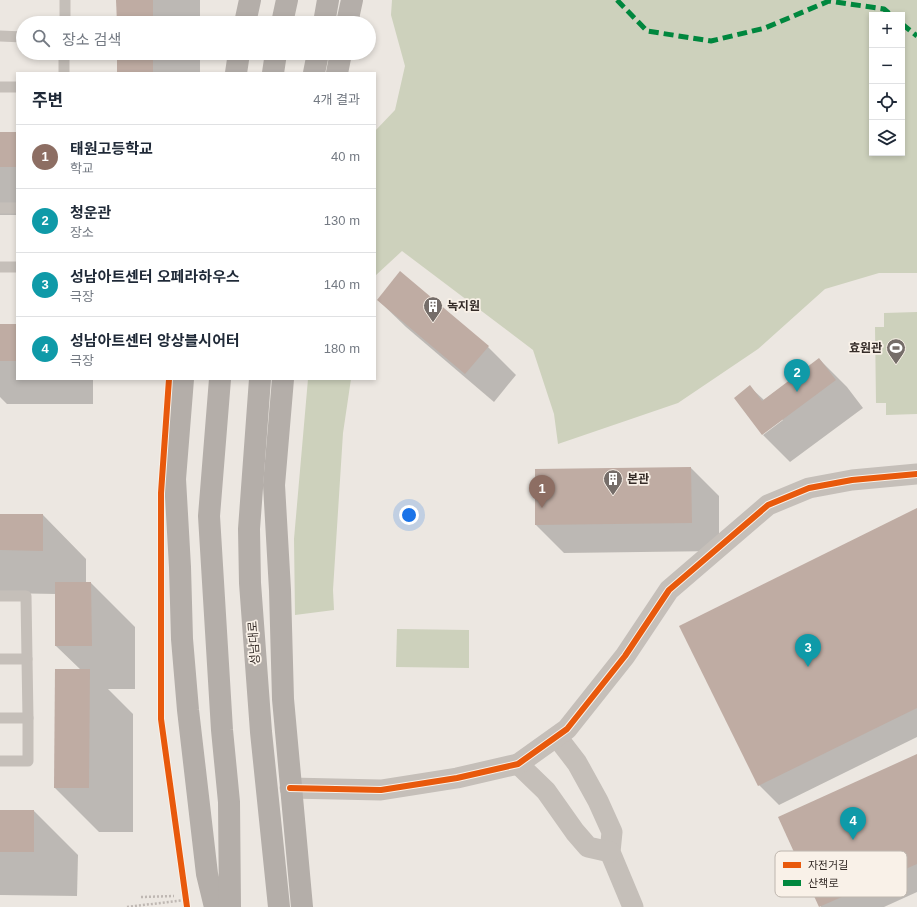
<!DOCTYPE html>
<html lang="ko">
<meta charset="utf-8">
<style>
:root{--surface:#fff;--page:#f2f2f3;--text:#1f2937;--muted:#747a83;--line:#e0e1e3;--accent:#7c3aed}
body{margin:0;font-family:Arial,"Noto Sans KR",sans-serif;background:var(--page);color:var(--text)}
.controls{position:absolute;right:12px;top:12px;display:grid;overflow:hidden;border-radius:0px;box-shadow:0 2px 6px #0003}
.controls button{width:36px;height:36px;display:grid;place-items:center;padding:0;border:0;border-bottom:1px solid var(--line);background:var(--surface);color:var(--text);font:20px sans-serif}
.you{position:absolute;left:409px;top:515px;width:14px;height:14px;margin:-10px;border:3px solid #fff;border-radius:50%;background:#1a73e8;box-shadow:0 0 0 6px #1a73e833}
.badge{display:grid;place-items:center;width:26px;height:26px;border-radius:50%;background:var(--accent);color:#fff;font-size:13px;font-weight:700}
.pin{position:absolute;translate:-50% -33px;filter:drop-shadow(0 1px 2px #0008)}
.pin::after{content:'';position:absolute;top:21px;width:14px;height:12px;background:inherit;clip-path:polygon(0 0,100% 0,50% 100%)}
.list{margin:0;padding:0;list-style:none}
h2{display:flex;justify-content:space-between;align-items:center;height:52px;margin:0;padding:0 16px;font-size:17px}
h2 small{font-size:13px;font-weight:400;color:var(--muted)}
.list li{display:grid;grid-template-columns:26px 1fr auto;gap:12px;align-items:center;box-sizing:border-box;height:64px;padding:0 16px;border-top:1px solid var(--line)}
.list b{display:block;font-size:15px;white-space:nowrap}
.list p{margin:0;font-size:13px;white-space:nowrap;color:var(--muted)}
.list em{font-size:13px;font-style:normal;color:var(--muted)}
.icon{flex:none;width:22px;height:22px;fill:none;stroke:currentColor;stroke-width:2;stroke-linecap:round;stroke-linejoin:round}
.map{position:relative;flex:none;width:917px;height:907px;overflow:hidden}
.search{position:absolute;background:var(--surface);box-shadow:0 2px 6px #0003;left:16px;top:16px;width:360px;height:44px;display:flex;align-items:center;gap:10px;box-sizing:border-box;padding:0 14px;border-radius:22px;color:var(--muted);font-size:15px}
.panel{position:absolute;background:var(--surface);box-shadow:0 2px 6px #0003;left:16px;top:72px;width:360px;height:308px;border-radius:0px}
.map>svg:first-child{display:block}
.green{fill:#cdd1bc;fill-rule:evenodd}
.shadow{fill:#0003}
.building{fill:#bfaca3}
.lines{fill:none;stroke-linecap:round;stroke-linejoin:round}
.path{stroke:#beb7b2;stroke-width:2.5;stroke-dasharray:2 2;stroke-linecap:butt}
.service{stroke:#c5bfb9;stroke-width:11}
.minor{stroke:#c5bfb9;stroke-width:21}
.primary{stroke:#b4aea9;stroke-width:22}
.quiet{stroke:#00873e;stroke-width:5;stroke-dasharray:10 5;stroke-linecap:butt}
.cycleway-casing{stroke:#f9f1e8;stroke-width:8}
.cycleway{stroke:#e8590c;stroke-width:6}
.labels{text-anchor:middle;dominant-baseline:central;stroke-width:3.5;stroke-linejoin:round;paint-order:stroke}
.poi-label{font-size:12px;font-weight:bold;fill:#352c28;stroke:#f9f1e8;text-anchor:start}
.street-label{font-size:12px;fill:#352c28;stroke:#f9f1e8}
.key{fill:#f9f1e8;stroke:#beb6ae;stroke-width:1}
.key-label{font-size:11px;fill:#352c28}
</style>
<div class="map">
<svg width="917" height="907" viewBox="0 0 917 907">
<rect width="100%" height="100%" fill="#ece7e1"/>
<!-- green -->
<g class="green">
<path d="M392 0H917V273H879L825 289 758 349 678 403 558 444 554 414 533 350 402 251 375 276V131L395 110 405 66 391 15ZM872 15H902V153H872Z"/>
<polygon points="917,312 917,414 886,415 886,403 876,403 875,327 884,327 884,313"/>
<polygon points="308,379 351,379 343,433 333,590 334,610 295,615 294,539"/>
<polygon points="397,629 469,630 469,668 396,667"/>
</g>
<!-- shadow -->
<g class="shadow">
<polygon points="117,0 200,0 200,23 118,23"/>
<rect x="118" y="53" width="82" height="20"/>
<rect x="0" y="133" width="17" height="82"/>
<polygon points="401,273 488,347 516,375 494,402 406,327 378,300"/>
<polygon points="0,325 17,325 17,379 93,379 93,404 7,404 0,397"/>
<polygon points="819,359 847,387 863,408 790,462 763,435 783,420 782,419 762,434 750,387 764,400"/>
<polygon points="691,468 719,496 719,551 564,553 536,525"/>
<polygon points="917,509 917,737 779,805 759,785"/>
<polygon points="0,515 43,515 86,559 86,583 91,583 135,627 135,689 108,689 133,714 133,832 99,832 55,788 81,670 56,646 56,594 0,593"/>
<polygon points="917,755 917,892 884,907 821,907 780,817"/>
<polygon points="0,811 34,811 78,855 77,896 0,895"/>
</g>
<!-- building -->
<g class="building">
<polygon points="116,0 153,0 153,23 117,23"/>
<rect x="117" y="53" width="36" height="20"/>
<rect x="0" y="132" width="17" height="35"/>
<polygon points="400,271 489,346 465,374 377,300"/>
<rect x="0" y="324" width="17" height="37"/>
<polygon points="819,358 836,380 762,435 734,398 750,385 762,401"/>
<polygon points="691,467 692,523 535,525 535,469"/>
<polygon points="917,508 917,708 758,786 679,626"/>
<polygon points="0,514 43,514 43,551 0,550"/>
<polygon points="55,582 91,582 92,646 55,646"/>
<polygon points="55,669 90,669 89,788 54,788"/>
<polygon points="917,754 917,864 819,907 778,817"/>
<rect x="0" y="810" width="34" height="42"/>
</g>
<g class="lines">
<!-- path -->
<g class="path">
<polyline points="141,897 174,896"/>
<polyline points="127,907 185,900"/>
</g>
<!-- service -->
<g class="service">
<polyline points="65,0 65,23"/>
<polyline points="0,36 23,37"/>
<polyline points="64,73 64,53"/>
<polyline points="0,87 17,87"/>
<polyline points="0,208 17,208"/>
<polyline points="0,267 17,267"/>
<polyline points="0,596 26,596 27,659"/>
<polyline points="0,659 27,659 28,718"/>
<polyline points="0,718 28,718 28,761 0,761"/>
</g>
<!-- minor -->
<g class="minor">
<polyline points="557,737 577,763 598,801 612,832 610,852 633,907"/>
<polyline points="518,764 546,791 575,832 588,847 610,852"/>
<polyline points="290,788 381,790 457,778 518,764 567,729 625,656 669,590 768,505 809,488 852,480 917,474"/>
</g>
<!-- primary -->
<g class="primary">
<polyline points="245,23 250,0"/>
<polyline points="282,23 287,0"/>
<polyline points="324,23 328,0"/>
<polyline points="347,23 352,0"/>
<polyline points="236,73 239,53"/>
<polyline points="273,73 276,53"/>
<polyline points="314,73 318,53"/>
<polyline points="337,73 341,53"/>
<polyline points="183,379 175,479 180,567 182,639 188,710 207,874 215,907"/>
<polyline points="220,379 209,516 222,730 229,802 230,907"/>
<polyline points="260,379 249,529 250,583 261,732 279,907"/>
<polyline points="283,379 274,485 280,590 283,699 302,907"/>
</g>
<!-- quiet -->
<g class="quiet">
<polyline points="617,0 647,31 711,41 765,28 829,1 884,9 891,15"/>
<polyline points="902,24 917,36"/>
</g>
<defs>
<g id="cycleway">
<polyline points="169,379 161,493 161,719 187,907"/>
<polyline points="290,788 381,790 457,778 518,764 567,729 625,656 669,590 768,505 809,488 852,480 917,474"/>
</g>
</defs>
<!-- cycleway casing -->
<use href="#cycleway" class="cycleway-casing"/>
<!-- cycleway -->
<use href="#cycleway" class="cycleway"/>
</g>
<!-- icons -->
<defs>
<symbol id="building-pin" viewBox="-11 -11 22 30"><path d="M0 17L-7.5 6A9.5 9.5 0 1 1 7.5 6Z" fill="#756d69" stroke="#f9f1e8"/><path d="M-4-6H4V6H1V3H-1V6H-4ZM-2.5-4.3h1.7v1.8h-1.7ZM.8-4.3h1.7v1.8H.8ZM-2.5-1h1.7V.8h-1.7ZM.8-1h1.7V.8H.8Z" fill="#fff"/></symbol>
<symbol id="stadium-pin" viewBox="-11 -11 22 30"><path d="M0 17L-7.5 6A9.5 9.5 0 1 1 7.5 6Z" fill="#756d69" stroke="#f9f1e8"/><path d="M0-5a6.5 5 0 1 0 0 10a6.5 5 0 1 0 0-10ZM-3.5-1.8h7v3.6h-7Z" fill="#fff"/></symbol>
</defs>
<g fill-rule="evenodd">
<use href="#building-pin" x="422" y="295" width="22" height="30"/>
<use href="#stadium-pin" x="885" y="337" width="22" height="30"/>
<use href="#building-pin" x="602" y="468" width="22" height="30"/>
</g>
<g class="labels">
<!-- poi labels -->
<g class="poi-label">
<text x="447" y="306">녹지원</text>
<text x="882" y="348" text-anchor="end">효원관</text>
<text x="627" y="479">본관</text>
</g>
<!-- street labels -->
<g class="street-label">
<text transform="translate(254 643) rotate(-94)">성남대로</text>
</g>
</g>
<!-- legend -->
<rect x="775" y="851" width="132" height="46" rx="6" class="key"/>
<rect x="783" y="862" width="18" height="6" fill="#e8590c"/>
<rect x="783" y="880" width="18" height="6" fill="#00873e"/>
<g class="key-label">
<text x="808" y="869">자전거길</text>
<text x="808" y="887">산책로</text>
</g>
</svg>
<div class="controls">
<button>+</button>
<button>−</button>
<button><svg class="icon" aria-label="locate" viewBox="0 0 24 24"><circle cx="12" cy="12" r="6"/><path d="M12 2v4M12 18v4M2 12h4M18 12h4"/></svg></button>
<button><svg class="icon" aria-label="layers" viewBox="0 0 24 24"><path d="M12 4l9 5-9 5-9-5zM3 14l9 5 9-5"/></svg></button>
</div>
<div class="you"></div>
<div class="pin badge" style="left:542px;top:508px;background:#8d6e63">1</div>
<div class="pin badge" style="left:797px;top:392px;background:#0f9aa8">2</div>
<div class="pin badge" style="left:808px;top:667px;background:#0f9aa8">3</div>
<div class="pin badge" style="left:853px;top:840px;background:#0f9aa8">4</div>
<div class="search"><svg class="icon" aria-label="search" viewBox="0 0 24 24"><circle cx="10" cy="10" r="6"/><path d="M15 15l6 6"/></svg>장소 검색</div>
<section class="panel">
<h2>주변<small>4개 결과</small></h2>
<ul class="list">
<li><span class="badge" style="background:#8d6e63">1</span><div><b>태원고등학교</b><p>학교</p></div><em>40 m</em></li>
<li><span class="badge" style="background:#0f9aa8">2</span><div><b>청운관</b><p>장소</p></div><em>130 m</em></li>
<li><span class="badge" style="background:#0f9aa8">3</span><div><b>성남아트센터 오페라하우스</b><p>극장</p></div><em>140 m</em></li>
<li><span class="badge" style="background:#0f9aa8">4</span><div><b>성남아트센터 앙상블시어터</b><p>극장</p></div><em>180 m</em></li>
</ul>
</section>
</div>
